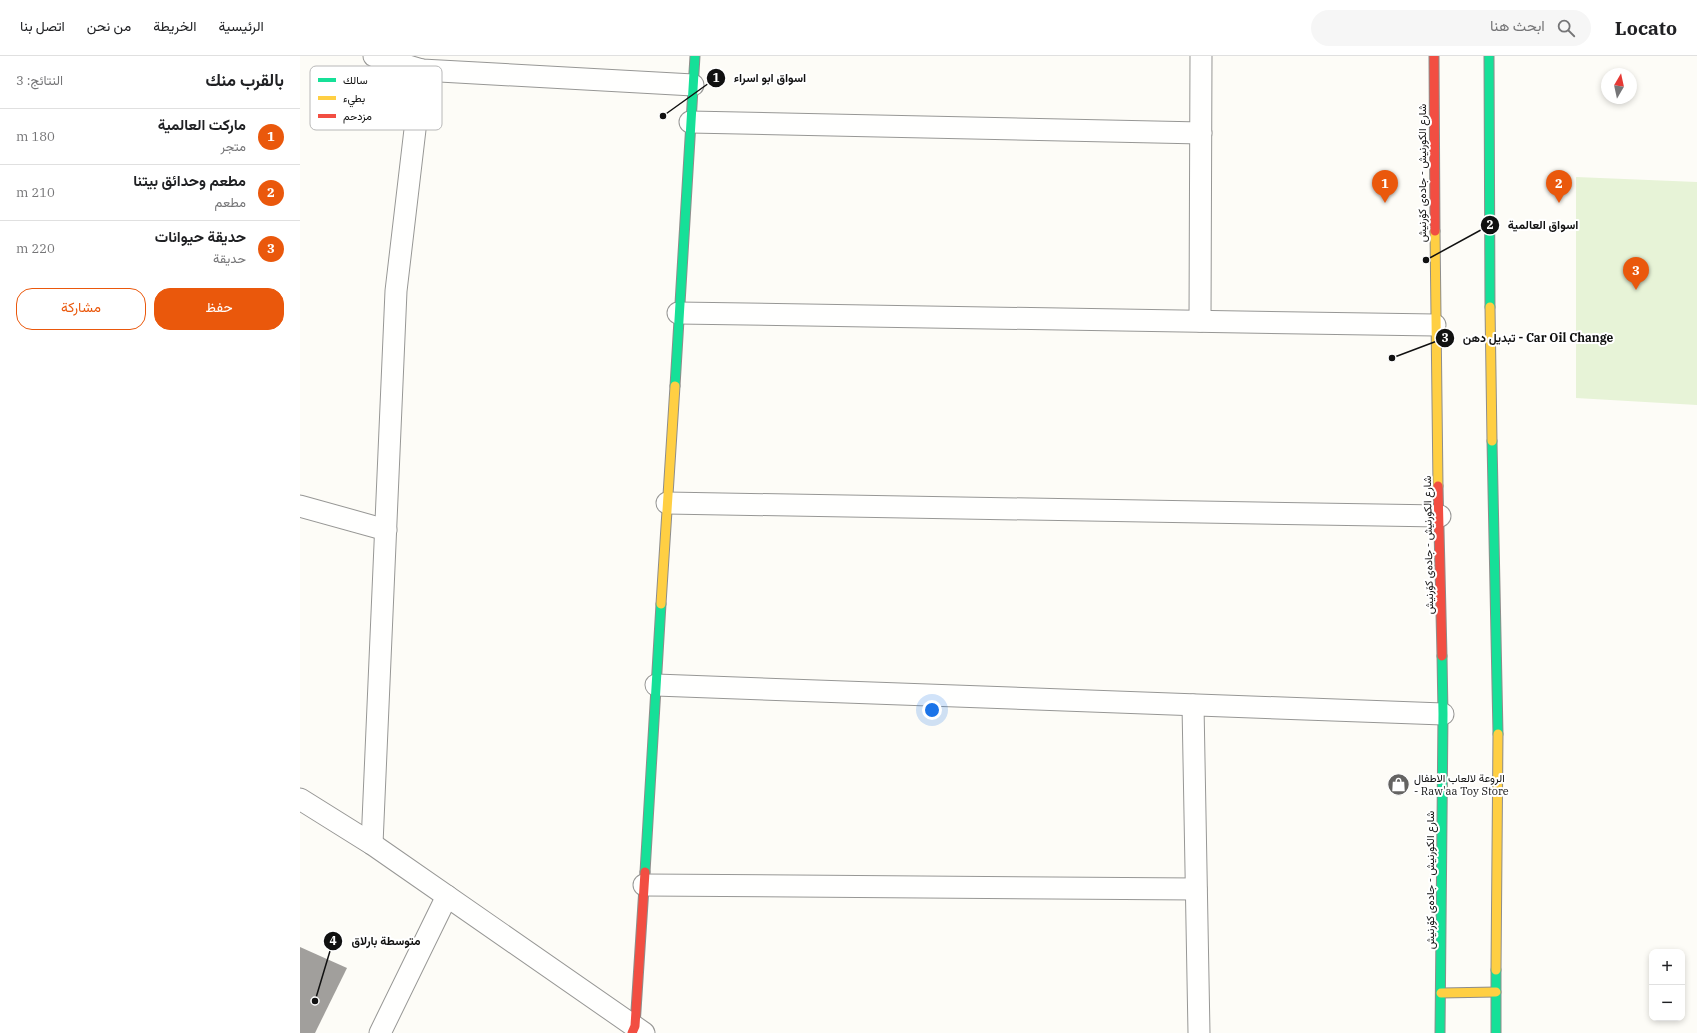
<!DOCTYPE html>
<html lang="ar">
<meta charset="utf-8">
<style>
:root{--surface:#fff;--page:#f6f6f6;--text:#202124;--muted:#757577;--line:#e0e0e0;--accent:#ea580c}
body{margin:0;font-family:"IBM Plex Serif",Vazirmatn,serif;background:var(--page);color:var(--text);direction:rtl}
.controls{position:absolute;right:12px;bottom:12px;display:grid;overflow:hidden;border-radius:8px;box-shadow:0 2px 6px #0003}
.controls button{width:36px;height:36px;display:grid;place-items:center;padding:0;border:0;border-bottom:1px solid var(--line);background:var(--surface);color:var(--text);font:20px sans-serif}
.compass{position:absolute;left:1301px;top:12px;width:36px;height:36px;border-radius:50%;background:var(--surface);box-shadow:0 2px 6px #0003;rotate:9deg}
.you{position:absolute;left:632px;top:654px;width:14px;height:14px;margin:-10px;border:3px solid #fff;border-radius:50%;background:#1a73e8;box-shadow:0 0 0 6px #1a73e833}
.badge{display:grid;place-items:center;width:26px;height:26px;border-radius:50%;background:var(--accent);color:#fff;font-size:13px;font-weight:700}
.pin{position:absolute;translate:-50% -33px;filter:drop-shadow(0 1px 2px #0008)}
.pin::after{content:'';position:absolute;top:21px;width:14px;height:12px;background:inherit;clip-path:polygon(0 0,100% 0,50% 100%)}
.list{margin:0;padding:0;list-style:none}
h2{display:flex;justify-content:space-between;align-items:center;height:52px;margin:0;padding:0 16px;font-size:17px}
h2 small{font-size:13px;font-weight:400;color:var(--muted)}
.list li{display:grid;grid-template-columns:26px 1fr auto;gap:12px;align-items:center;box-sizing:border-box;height:56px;padding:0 16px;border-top:1px solid var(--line)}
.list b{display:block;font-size:15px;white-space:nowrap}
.list p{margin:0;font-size:13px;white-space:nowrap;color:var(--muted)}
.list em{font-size:13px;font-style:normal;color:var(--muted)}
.actions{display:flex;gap:8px;padding:12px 16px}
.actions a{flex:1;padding:9px 0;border:1px solid var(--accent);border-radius:16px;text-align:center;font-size:14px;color:var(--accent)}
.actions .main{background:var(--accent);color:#fff}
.icon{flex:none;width:22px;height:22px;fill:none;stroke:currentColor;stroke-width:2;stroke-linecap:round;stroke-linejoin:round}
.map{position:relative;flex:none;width:1397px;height:977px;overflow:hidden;direction:ltr}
header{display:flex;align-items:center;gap:24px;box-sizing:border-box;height:56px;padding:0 20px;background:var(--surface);border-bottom:1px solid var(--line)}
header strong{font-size:19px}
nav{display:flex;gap:22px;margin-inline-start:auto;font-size:14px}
.search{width:280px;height:36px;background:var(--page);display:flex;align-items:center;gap:10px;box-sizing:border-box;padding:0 14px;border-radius:22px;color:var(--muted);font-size:15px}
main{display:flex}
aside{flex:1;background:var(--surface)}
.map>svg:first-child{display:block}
.green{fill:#e7f3d7}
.building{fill:#a19f9c}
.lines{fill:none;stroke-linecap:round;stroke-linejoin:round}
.street-casing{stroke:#979795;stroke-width:23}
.fast-casing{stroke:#8e8d8b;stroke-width:11}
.slow-casing{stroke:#8e8d8b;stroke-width:11}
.jam-casing{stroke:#8e8d8b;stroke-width:11}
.street{stroke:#fffffe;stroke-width:21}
.fast{stroke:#16e098;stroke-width:9}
.slow{stroke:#ffcf43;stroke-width:9}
.jam{stroke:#f24e42;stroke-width:9}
.labels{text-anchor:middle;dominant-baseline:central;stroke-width:4;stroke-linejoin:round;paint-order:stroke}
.street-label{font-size:11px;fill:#111;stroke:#fff}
.poi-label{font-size:11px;fill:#111;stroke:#fff;text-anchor:start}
.key{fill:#fff;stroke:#b8b8b8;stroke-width:1}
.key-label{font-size:11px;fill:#111}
.leader{fill:none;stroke:#111;stroke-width:1.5}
.callout-dot{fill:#111;stroke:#fff;stroke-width:1.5}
.mark-label{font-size:12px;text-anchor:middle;font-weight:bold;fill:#fff}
.callout-label{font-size:12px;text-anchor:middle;font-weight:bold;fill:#111;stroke:#fff;stroke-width:4;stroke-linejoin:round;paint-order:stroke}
</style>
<header>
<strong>Locato</strong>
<div class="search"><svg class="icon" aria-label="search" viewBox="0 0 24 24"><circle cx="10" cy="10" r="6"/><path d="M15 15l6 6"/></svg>ابحث هنا</div>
<nav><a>الرئيسية</a><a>الخريطة</a><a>من نحن</a><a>اتصل بنا</a></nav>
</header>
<main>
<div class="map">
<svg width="1397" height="977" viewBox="0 0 1397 977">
<rect width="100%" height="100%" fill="#fdfcf7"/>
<!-- green -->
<polygon class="green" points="1276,121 1397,126 1397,349 1276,342"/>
<!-- building -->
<polygon class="building" points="0,891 47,912 15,977 0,977"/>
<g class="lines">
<defs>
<g id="street">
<polyline points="74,0 122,14 393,29"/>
<polyline points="390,66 901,77"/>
<polyline points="378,257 1135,269"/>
<polyline points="900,265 901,0"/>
<polyline points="367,447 1140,460"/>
<polyline points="0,450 86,474"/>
<polyline points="356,629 1143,658"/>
<polyline points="893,649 899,977"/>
<polyline points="0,743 72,788 344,977"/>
<polyline points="72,788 96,235 122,14"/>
<polyline points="344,829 896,833"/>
<polyline points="80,977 147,840"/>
</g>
<g id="fast">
<polyline points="1189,0 1190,251"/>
<polyline points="375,330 395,0"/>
<polyline points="1192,385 1198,678"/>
<polyline points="345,816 361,548"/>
<polyline points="1140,977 1143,658 1142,600"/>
<polyline points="1196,977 1196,914"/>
</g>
<g id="slow">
<polyline points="1135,175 1138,430"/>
<polyline points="1190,251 1192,385"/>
<polyline points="361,548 375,330"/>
<polyline points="1196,914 1198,678"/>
<polyline points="1141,937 1196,936"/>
</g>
<g id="jam">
<polyline points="1134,0 1135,175"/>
<polyline points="1138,430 1142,600"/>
<polyline points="332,977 335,970 345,816"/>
</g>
</defs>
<!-- street casing -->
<use href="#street" class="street-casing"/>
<!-- fast casing -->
<use href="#fast" class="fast-casing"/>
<!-- slow casing -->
<use href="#slow" class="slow-casing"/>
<!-- jam casing -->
<use href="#jam" class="jam-casing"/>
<!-- street -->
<use href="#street" class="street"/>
<!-- fast -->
<use href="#fast" class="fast"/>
<!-- slow -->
<use href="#slow" class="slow"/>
<!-- jam -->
<use href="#jam" class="jam"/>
</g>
<!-- icons -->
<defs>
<symbol id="shop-disc" viewBox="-11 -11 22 22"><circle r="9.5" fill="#646362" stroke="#fff"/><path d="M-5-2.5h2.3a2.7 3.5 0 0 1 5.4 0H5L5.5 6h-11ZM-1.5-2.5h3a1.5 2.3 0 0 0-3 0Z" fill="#fff"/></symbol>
</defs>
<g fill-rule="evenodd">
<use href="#shop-disc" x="1086" y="716" width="25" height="25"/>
</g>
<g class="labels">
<!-- street labels -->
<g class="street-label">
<text transform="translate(1122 117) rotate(-90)">شارع الكورنيش - جادەی کۆرنیش</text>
<text transform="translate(1128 489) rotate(-91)">شارع الكورنيش - جادەی کۆرنیش</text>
<text transform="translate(1130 824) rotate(-90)">شارع الكورنيش - جادەی کۆرنیش</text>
</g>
<!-- poi labels -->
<g class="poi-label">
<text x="1114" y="722">الروعة لالعاب الاطفال<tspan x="1114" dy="13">- Raw'aa Toy Store</tspan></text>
</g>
</g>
<!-- legend -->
<rect x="10" y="10" width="132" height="64" rx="6" class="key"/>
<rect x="18" y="22" width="18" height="4" fill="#16e098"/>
<rect x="18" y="40" width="18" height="4" fill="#ffcf43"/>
<rect x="18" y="58" width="18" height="4" fill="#f24e42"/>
<g class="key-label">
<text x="43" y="28">سالك</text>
<text x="43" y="46">بطيء</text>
<text x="43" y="64">مزدحم</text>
</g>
<!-- callouts -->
<path class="leader" d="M363 60L416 22M1126 204L1190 169M1092 302L1145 282M15 945L33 885"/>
<g class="callout-dot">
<circle cx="363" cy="60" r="4"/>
<circle cx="1126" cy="204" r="4"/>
<circle cx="1092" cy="302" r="4"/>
<circle cx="15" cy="945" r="4"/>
<circle cx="416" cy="22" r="10"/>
<circle cx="1190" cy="169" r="10"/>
<circle cx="1145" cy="282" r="10"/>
<circle cx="33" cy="885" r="10"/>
</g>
<g class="mark-label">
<text x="416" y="26">1</text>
<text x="1190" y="173">2</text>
<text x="1145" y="286">3</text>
<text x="33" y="889">4</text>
</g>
<g class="callout-label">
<text x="470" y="26">اسواق ابو اسراء</text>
<text x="1243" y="173">اسواق العالمية</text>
<text x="1238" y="286">تبديل دهن - Car Oil Change</text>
<text x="86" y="889">متوسطة بارلاق</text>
</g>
</svg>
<div class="controls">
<button>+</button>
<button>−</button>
</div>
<svg class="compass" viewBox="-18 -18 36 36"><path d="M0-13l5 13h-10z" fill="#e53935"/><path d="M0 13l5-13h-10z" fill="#757577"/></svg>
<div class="you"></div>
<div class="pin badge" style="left:1085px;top:147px">1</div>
<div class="pin badge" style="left:1259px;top:147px">2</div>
<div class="pin badge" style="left:1336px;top:234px">3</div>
</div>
<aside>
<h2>بالقرب منك<small>النتائج: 3</small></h2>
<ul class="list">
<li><span class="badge">1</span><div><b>ماركت العالمية</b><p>متجر</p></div><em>180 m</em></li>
<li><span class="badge">2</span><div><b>مطعم وحدائق بيتنا</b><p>مطعم</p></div><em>210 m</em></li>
<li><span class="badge">3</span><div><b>حديقة حيوانات</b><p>حديقة</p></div><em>220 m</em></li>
</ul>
<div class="actions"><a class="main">حفظ</a><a>مشاركة</a></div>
</aside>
</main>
